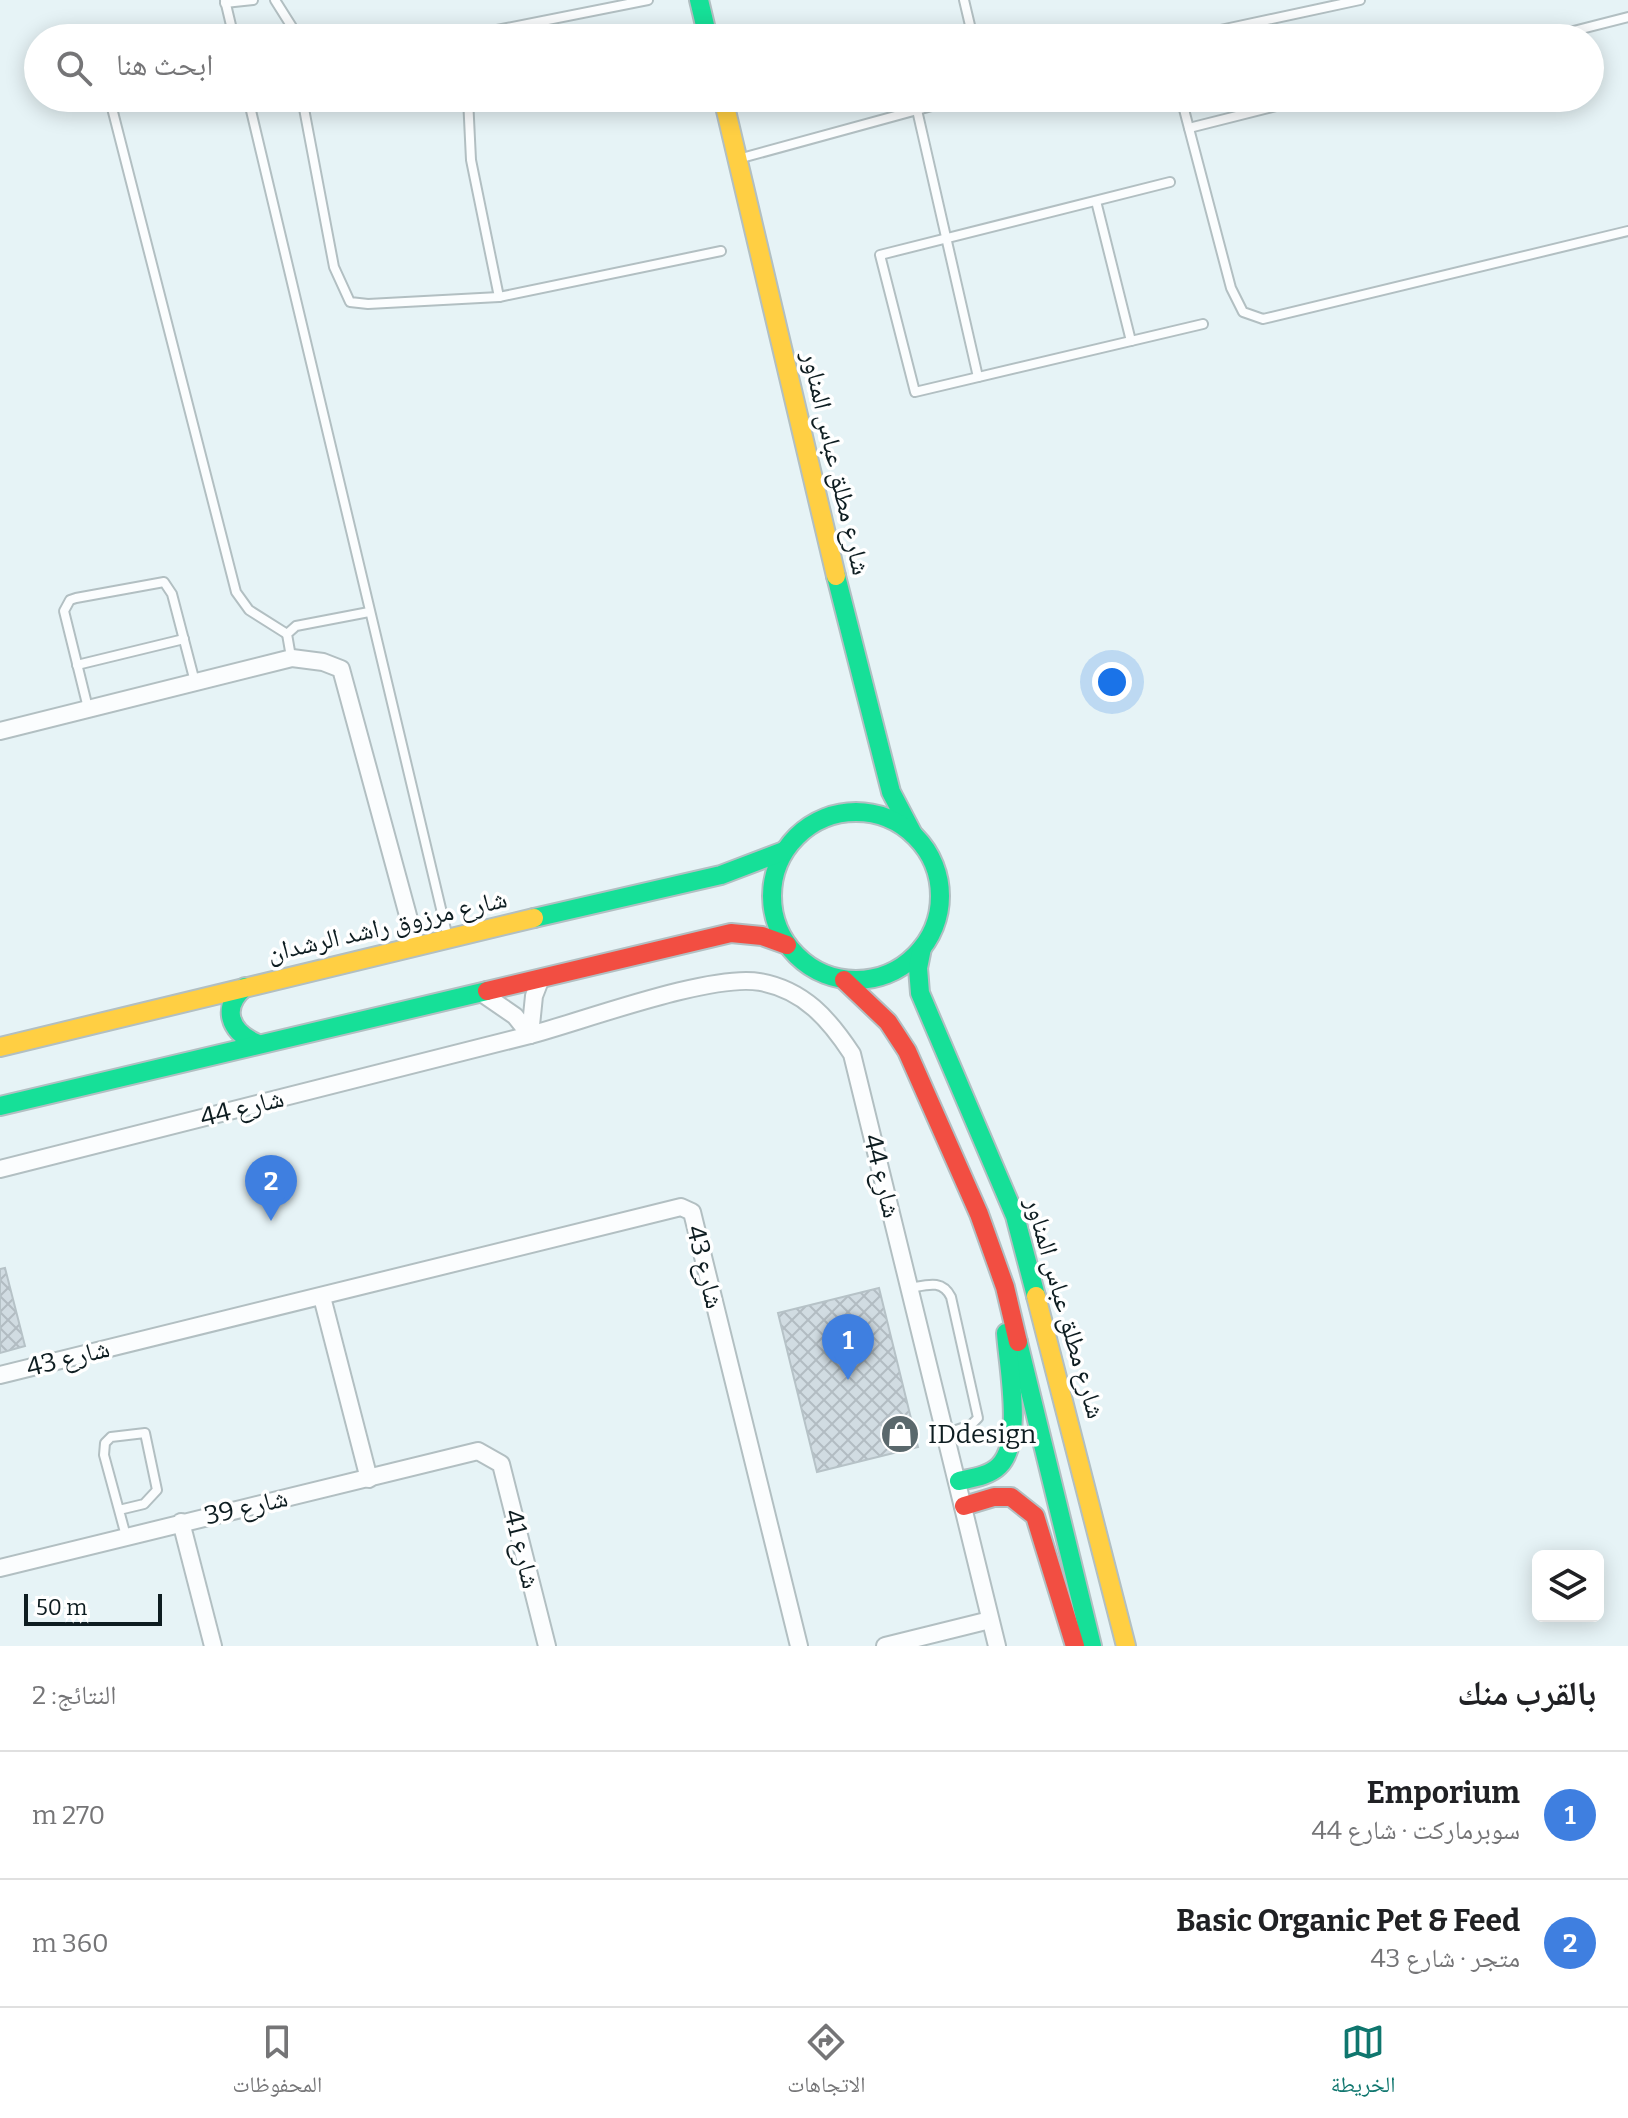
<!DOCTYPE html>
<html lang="ar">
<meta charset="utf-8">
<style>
:root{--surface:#fff;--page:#f6f6f6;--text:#202124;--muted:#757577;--line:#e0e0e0;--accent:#0f766e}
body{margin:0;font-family:Bitter,"Noto Naskh Arabic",serif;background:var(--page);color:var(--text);direction:rtl}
.controls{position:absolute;right:24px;bottom:24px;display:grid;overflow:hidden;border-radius:12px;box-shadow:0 4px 20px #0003}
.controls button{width:72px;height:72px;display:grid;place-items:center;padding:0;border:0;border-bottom:2px solid var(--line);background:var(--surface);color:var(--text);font:40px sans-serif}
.scale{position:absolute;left:24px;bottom:20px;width:138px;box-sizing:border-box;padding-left:8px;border:4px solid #0e1d21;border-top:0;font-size:22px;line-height:28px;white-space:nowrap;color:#0e1d21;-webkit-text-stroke:6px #fff;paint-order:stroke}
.you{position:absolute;left:1112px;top:682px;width:28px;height:28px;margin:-20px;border:6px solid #fff;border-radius:50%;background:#1a73e8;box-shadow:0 0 0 12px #1a73e833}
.badge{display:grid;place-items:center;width:52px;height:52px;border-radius:50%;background:var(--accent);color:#fff;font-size:26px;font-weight:700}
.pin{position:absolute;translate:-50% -66px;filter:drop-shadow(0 2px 4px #0008)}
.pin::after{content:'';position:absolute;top:42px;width:28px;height:24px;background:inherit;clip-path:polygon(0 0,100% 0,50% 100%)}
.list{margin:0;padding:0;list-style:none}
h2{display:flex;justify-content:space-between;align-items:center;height:104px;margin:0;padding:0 32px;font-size:34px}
h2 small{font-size:26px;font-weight:400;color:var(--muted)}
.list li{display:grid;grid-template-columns:52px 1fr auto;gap:24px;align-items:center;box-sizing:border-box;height:128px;padding:0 32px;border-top:2px solid var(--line)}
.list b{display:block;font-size:30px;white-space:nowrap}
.list p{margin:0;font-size:26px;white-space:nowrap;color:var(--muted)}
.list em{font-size:26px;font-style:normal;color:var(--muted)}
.icon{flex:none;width:44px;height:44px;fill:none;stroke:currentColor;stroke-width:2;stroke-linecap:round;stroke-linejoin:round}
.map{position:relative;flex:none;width:1628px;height:1646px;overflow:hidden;direction:ltr}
.search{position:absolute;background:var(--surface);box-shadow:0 4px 20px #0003;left:24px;right:24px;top:24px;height:88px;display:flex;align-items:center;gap:20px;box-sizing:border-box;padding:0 28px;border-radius:44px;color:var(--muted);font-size:30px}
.sheet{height:360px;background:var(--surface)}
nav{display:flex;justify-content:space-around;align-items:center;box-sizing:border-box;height:112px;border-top:2px solid var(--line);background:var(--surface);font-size:22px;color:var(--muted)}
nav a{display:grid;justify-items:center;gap:4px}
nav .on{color:var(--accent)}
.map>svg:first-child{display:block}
.building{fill:url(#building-cross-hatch);stroke:#b6c2c7;stroke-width:2}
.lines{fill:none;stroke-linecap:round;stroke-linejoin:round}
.lane-casing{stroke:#b2bfc2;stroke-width:12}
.street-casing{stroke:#b2bfc2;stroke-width:20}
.fast-casing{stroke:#b2bfc2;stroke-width:22}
.slow-casing{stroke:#b2bfc2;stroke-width:22}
.jam-casing{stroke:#b2bfc2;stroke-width:22}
.lane{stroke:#fbfdfe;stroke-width:8}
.street{stroke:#fbfdfe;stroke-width:16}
.fast{stroke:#16e098;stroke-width:18}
.slow{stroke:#ffcf43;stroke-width:18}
.jam{stroke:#f24e42;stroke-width:18}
.labels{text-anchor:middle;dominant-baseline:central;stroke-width:7;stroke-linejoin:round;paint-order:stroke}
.street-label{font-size:26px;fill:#0e1d21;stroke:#fff}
.poi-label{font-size:26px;fill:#0e1d21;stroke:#fff;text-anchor:start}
</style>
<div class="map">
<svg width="1628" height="1646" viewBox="0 0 1628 1646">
<defs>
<pattern id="building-cross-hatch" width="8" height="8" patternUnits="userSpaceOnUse" patternTransform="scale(2)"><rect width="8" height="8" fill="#d1dce2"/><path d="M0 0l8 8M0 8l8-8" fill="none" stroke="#b2bcc2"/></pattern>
</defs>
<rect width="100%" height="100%" fill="#e6f3f6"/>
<!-- building -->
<g class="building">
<polygon points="5,1268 25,1346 0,1353 0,1269"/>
<polygon points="879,1288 918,1447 817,1472 778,1313"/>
</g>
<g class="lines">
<defs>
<g id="lane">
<polyline points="225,0 234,38"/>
<polyline points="275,0 292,27 293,38"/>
<polyline points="964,0 973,38"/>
<polyline points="225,3 253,0"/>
<polyline points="490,38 497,30 648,0"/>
<polyline points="1183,38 1360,0"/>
<polyline points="1546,38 1628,17"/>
<polyline points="248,98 448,938"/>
<polyline points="302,98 334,267 350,302 368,304 499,297 721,251"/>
<polyline points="468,98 471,160 499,297"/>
<polyline points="1181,98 1231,288 1243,312 1263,319 1628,231"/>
<polyline points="112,108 236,592 249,610 287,634"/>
<polyline points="917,110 978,377"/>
<polyline points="1189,128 1308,98"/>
<polyline points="738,159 961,98"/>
<polyline points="1170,182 880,255 915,392 1203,324"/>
<polyline points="1096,201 1131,341"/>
<polyline points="291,657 287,634 296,626 369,612"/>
<polyline points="77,665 184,639"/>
<polyline points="88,708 64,611 70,600 76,598 164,582 172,594 195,682"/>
<path d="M910 1288C927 1285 942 1279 951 1297L978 1418 971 1425 947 1433"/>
<polyline points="119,1510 144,1504 157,1490 145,1433 111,1437 105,1443 104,1455 126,1536"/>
</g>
<g id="street">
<polyline points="0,731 292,658 323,662 341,669 416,945"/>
<polyline points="480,992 515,1016 530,1035"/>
<polyline points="530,1035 534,996 541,978"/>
<path d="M0 1169C177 1125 354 1081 530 1035 583 1021 711 973 760 982 804 990 829 1019 852 1054L997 1646"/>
<polyline points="322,1297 369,1479"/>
<polyline points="0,1375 681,1207 692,1212 799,1646"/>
<polyline points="181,1522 213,1646"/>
<polyline points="0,1568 478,1451 501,1464 547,1646"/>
<polyline points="885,1646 990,1620"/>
</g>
<g id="fast">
<polyline points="699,0 708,38"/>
<polyline points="836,576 891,792 913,834"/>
<circle cx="856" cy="896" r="84"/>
<polyline points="534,918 721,875 784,851"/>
<polyline points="922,948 918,968 920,993 1015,1216 1036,1296"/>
<path d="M245 987C221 1007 229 1031 256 1043"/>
<polyline points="0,1106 487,991"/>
<polyline points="1018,1342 1092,1646"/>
<path d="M959 1481C972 1478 989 1476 999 1466 1024 1442 1008 1365 1006 1333"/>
</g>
<g id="slow">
<polyline points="723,98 836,576"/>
<polyline points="0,1047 534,918"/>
<polyline points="1036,1296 1126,1646"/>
</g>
<g id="jam">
<polyline points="844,980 888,1022 907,1051 979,1214 1005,1287 1018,1342"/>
<polyline points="487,991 731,933 762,936 787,945"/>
<polyline points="964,1506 994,1497 1011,1497 1035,1516 1075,1646"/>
</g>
</defs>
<!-- lane casing -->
<use href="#lane" class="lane-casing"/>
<!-- street casing -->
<use href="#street" class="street-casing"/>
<!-- fast casing -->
<use href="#fast" class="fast-casing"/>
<!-- slow casing -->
<use href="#slow" class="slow-casing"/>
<!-- jam casing -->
<use href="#jam" class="jam-casing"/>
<!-- lane -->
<use href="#lane" class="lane"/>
<!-- street -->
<use href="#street" class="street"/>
<!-- fast -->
<use href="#fast" class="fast"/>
<!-- slow -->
<use href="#slow" class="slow"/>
<!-- jam -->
<use href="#jam" class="jam"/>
</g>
<!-- icons -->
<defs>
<symbol id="shop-disc" viewBox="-11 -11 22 22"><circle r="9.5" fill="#5a686c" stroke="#fff"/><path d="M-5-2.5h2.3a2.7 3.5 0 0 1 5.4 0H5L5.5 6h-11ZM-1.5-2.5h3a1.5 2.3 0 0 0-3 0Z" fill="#fff"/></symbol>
</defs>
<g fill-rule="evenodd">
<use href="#shop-disc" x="878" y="1412" width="44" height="44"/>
</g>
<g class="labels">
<!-- street labels -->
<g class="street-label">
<text transform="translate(836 463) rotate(77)">شارع مطلق عباس المناور</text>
<text transform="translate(387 926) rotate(-13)">شارع مرزوق راشد الرشدان</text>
<text transform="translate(242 1108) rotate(-14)">شارع 44</text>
<text transform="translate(882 1176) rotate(76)">شارع 44</text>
<text transform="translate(705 1267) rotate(76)">شارع 43</text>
<text transform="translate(1065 1308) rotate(74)">شارع مطلق عباس المناور</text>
<text transform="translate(68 1358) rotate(-14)">شارع 43</text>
<text transform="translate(246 1507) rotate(-13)">شارع 39</text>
<text transform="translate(522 1549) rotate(76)">شارع 41</text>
</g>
<!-- poi labels -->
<g class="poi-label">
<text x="928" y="1434">IDdesign</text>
</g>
</g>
</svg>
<div class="controls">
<button><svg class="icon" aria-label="layers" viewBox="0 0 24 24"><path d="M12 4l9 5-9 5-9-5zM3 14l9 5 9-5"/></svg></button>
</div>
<div class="scale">50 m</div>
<div class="you"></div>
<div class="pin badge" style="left:848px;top:1380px;background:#3f7fe0">1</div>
<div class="pin badge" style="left:271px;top:1221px;background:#3f7fe0">2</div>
<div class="search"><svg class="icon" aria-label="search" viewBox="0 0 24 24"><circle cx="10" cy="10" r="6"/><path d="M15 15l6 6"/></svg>ابحث هنا</div>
</div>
<section class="sheet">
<h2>بالقرب منك<small>النتائج: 2</small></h2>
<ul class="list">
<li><span class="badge" style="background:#3f7fe0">1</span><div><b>Emporium</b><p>سوبرماركت · شارع 44</p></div><em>270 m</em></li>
<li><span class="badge" style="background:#3f7fe0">2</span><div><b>Basic Organic Pet &amp; Feed</b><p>متجر · شارع 43</p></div><em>360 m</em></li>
</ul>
</section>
<nav>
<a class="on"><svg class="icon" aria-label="map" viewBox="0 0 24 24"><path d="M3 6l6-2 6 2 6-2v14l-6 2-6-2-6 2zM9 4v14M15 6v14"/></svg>الخريطة</a>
<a><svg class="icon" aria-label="directions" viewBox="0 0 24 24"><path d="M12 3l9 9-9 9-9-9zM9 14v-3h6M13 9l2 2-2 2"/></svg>الاتجاهات</a>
<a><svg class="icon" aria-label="saved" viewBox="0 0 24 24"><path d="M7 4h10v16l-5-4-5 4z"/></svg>المحفوظات</a>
</nav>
